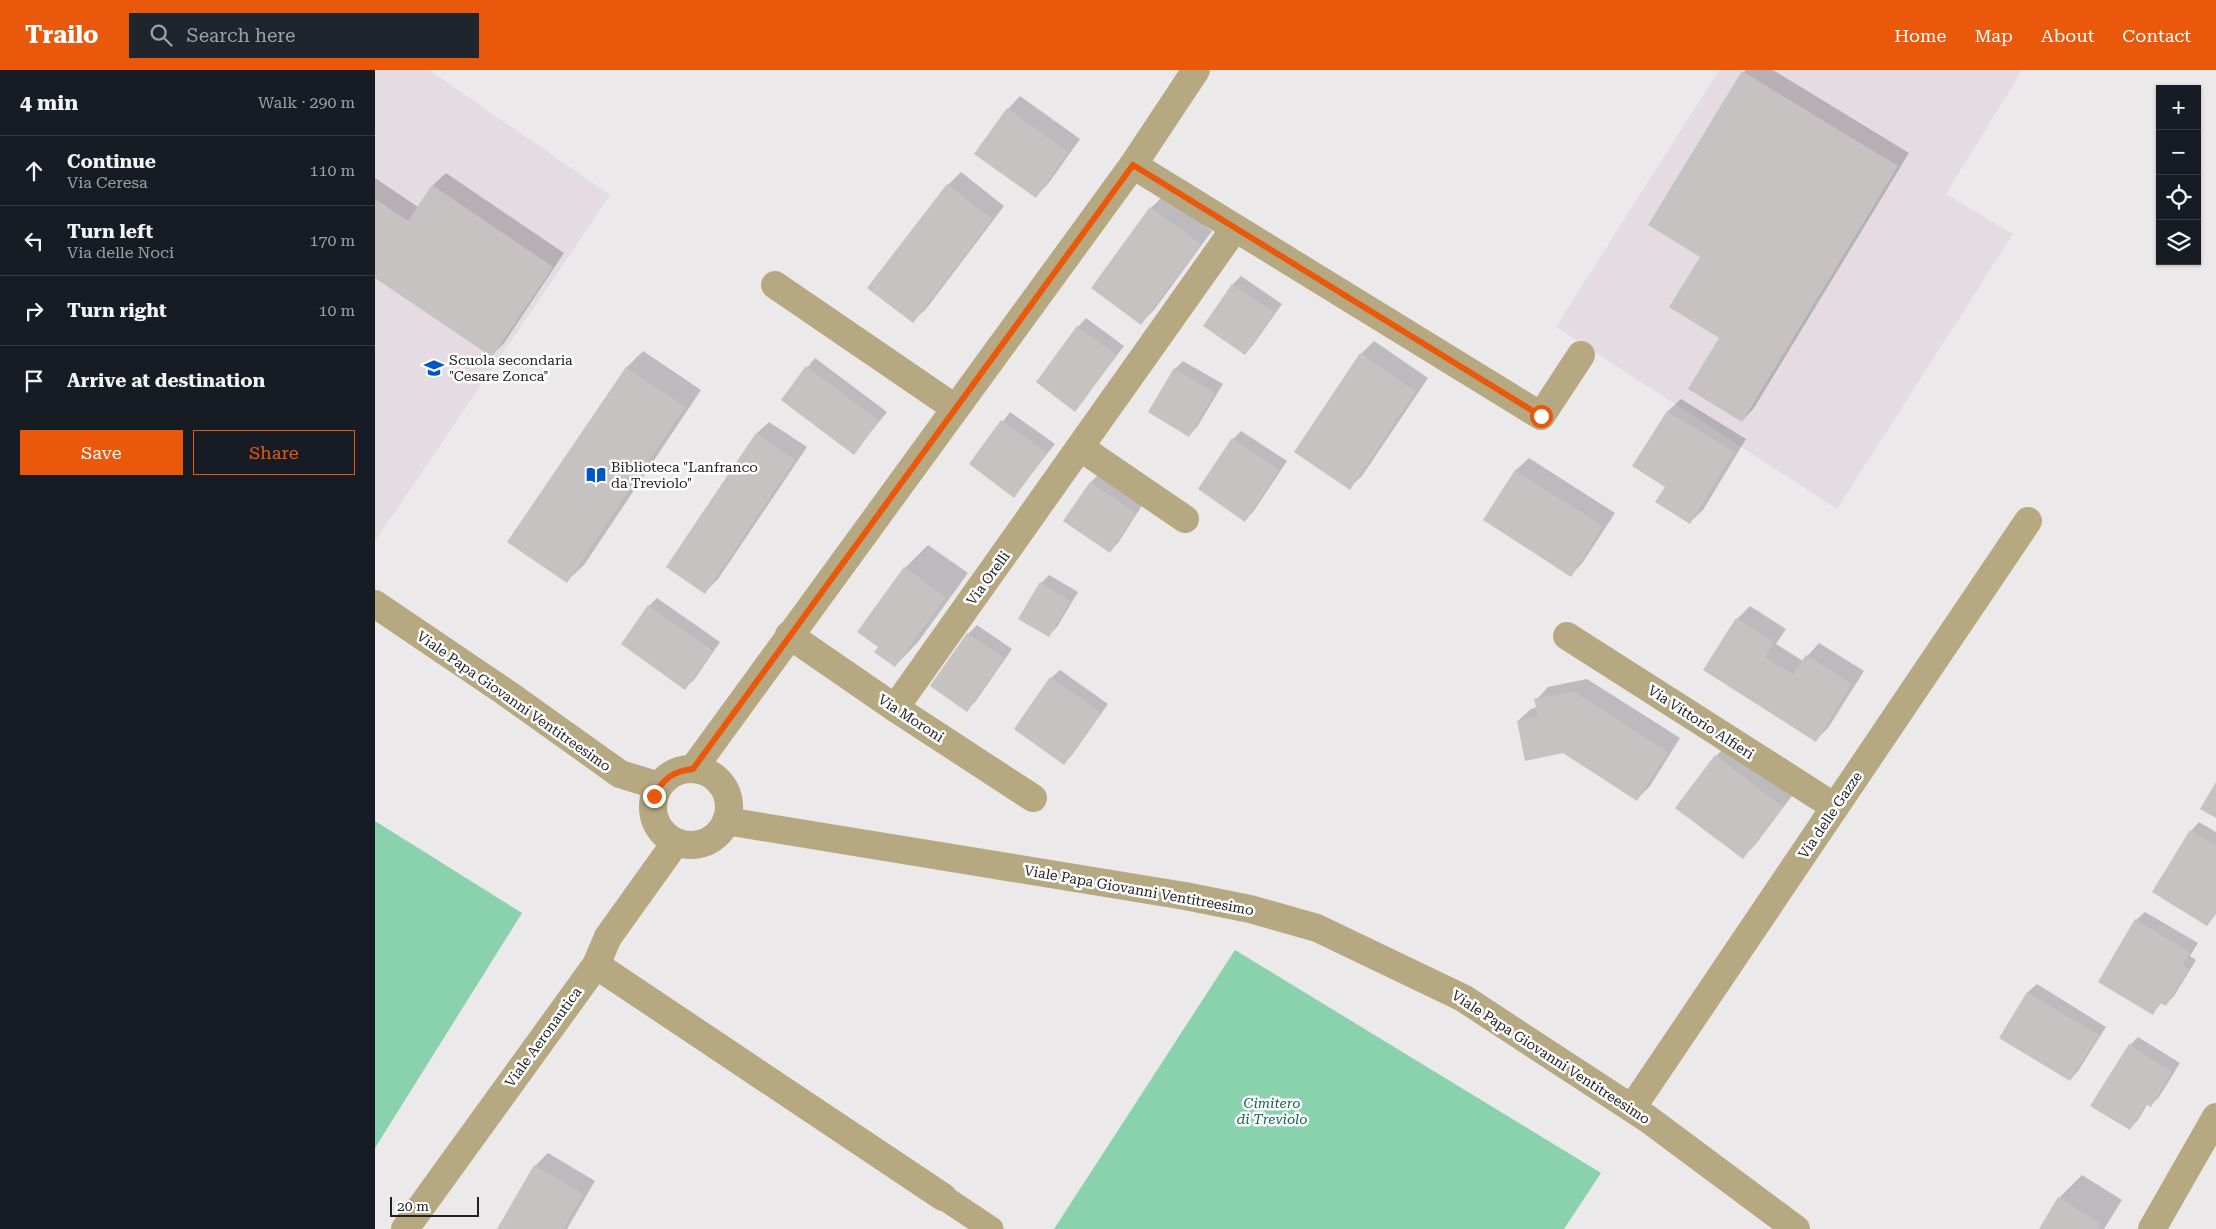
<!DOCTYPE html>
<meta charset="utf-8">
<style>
:root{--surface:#171b24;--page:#20242c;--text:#f1f3f6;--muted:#9ea1a6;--line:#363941;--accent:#ea580c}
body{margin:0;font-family:"Roboto Serif",serif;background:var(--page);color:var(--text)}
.controls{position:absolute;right:15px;top:15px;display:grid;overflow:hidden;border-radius:0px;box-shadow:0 1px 4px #0004}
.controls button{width:45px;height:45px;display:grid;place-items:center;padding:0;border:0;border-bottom:1px solid var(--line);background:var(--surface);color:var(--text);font:25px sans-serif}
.scale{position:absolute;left:15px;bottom:12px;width:89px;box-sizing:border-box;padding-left:5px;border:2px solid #222122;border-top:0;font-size:14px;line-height:18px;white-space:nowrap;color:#222122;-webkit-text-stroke:4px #fff;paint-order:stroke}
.stop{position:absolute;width:15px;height:15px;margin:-11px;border:4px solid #ea580c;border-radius:50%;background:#fff}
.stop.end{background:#ea580c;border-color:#fff;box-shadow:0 1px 5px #0008}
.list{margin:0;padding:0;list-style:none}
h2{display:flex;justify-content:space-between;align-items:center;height:65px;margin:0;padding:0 20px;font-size:21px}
h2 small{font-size:16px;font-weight:400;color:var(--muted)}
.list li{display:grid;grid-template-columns:32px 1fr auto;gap:15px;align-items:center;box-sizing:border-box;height:70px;padding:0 20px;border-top:1px solid var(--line)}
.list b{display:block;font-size:19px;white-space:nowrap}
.list p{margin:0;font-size:16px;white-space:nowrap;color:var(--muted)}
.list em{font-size:16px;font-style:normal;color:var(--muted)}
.actions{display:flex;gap:10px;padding:15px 20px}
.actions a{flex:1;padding:11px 0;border:1px solid var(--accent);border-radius:0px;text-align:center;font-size:18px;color:var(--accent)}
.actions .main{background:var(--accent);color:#fff}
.icon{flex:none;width:28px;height:28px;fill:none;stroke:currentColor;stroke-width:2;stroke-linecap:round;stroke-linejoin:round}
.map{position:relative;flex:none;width:1841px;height:1159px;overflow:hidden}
header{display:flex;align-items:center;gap:30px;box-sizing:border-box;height:70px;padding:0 25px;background:var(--accent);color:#fff}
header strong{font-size:24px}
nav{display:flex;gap:28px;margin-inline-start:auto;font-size:18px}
.search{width:350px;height:45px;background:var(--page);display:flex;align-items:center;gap:12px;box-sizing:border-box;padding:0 18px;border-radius:0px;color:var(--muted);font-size:19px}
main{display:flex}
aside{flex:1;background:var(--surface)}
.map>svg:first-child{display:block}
.built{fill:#e4dbe3}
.green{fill:#89d2ad}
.shadow{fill:#0003}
.building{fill:#c6c2c1}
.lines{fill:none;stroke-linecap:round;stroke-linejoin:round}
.pedestrian{stroke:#b6a880;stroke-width:25}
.minor{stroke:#b6a880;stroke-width:28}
.tertiary{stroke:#b6a880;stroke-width:28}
.route{stroke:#ea580c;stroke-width:6}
.labels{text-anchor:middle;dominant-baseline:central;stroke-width:5;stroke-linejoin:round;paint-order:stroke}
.poi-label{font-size:14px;fill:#222122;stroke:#fff;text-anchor:start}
.street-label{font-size:14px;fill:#222122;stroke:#fff}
.park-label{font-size:14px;font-style:italic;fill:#106545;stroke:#fff}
</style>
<header>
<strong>Trailo</strong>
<div class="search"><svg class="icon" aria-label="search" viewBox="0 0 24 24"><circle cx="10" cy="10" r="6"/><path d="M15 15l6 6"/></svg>Search here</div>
<nav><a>Home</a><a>Map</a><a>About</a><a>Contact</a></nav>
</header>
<main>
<aside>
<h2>4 min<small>Walk · 290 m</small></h2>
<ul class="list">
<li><svg class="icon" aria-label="ahead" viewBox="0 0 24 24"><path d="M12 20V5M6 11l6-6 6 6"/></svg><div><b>Continue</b><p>Via Ceresa</p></div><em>110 m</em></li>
<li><svg class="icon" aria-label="left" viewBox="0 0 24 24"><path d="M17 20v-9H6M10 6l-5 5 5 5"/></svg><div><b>Turn left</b><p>Via delle Noci</p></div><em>170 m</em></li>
<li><svg class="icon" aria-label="right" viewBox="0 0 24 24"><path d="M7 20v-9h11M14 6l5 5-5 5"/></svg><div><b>Turn right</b></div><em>10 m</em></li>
<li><svg class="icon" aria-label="arrive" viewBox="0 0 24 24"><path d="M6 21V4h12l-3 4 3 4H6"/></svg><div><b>Arrive at destination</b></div></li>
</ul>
<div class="actions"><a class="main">Save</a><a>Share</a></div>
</aside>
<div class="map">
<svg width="1841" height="1159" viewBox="0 0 1841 1159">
<rect width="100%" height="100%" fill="#ece9eb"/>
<!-- built -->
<g class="built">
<polygon points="0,0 54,0 235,125 0,471"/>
<polygon points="1344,0 1647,0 1571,124 1638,164 1462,439 1181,257"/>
</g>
<!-- green -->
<g class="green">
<polygon points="0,751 147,843 0,1078"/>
<polygon points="860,880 1226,1103 1189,1159 679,1159"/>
</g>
<!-- shadow -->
<g class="shadow">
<polygon points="1370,0 1398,0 1534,83 1379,338 1367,351 1326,186"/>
<polygon points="645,26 705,69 673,114 661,126 633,39"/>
<polygon points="586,102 629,136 551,239 538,251 573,115"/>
<polygon points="71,103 189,183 129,273 116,286 0,207 0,108 43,137 58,115"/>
<polygon points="789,125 837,161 779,240 766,253 776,138"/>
<polygon points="866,206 907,234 878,275 870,284 829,256 858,214"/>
<polygon points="711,248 749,276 700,340 703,257"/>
<polygon points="999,271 1053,308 987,406 974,418 986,284"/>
<polygon points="268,281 326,320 209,495 192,511 252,297"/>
<polygon points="440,288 512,342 479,383 407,329"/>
<polygon points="808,291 848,314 822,357 814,365 800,299"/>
<polygon points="1306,329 1371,369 1328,440 1315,452 1292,416 1259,396 1293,341"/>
<polygon points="635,342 680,374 639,426 596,394"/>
<polygon points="394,352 432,377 343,509 330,522 381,364"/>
<polygon points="866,361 912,391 878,442 870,450 858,369"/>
<polygon points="1154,388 1240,443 1208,492 1196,505 1110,450 1141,400"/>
<polygon points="724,404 768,434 743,473 735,481 690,451 716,412"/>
<polygon points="553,475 593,503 543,572 520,596 505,577 484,562 530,498"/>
<polygon points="674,505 703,522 682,557 673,566 666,513"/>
<polygon points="282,528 345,572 319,610 310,618 274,536"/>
<polygon points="1375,536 1411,559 1401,574 1428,591 1444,573 1489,601 1453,658 1441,670 1330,599 1362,549"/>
<polygon points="602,555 637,579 600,632 591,640 557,616 593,564"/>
<polygon points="685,600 733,634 697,685 689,693 640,659 676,608"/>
<polygon points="1212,609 1305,668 1275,716 1262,729 1143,651 1156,639 1162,637 1161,630 1173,617"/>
<polygon points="1354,673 1419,723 1380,775 1368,787 1341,686"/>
<polygon points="1824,752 1841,762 1841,844 1832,854 1816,761"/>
<polygon points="1770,842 1823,873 1815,886 1821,890 1799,926 1791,934 1787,932 1778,943 1761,850"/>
<polygon points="1662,914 1731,957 1703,1001 1695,1010 1626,967 1653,922"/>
<polygon points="1763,967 1805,993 1784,1027 1776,1035 1773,1033 1763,1050 1754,1059 1755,975"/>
<polygon points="173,1083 220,1111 192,1159 124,1159 160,1096"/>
<polygon points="1707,1105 1747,1130 1729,1159 1665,1159 1684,1128"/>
</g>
<!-- building -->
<g class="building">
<polygon points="1367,1 1523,96 1367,352 1313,319 1344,268 1294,237 1325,187 1273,155"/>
<polygon points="632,38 693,82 661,128 599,84"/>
<polygon points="572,114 617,149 538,253 492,218"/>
<polygon points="57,115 178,197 117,287 0,208 0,129 33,151"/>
<polygon points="775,137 826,174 766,255 716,218"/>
<polygon points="857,214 899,243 870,285 828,256"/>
<polygon points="702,256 742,285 700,342 661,312"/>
<polygon points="985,283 1041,321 975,420 919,382"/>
<polygon points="431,296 504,351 479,385 406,330"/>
<polygon points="251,297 310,337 192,513 132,472"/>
<polygon points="799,298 840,323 814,367 773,342"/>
<polygon points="1292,341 1359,382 1315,454 1280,432 1290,417 1257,396"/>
<polygon points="626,350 672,383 639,428 594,394"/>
<polygon points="381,363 420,390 330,524 291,497"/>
<polygon points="857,368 904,400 870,452 823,419"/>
<polygon points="1140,400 1228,456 1196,507 1108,450"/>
<polygon points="715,412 761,443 735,483 688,451"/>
<polygon points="529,497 571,527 520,597 499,582 503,577 482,562"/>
<polygon points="665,512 695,531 674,567 643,549"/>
<polygon points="273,535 338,581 310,620 246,574"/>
<polygon points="1361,548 1399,572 1390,587 1418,605 1431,585 1477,614 1441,672 1328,600"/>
<polygon points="592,563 629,588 592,642 555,616"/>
<polygon points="675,607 726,643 689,695 639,659"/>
<polygon points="1199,621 1293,682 1262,731 1188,683 1150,691 1142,651 1163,646 1159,629"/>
<polygon points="1340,685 1408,737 1368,789 1300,738"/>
<polygon points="1841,712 1841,748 1825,739"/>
<polygon points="1815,760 1841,775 1841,844 1832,856 1777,822"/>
<polygon points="1760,849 1815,882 1808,895 1814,899 1791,936 1785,933 1778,945 1723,912"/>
<polygon points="1652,922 1724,965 1695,1011 1624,968"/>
<polygon points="1754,974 1797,1002 1776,1037 1771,1034 1755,1060 1715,1036"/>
<polygon points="159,1095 209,1124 188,1159 122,1159"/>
<polygon points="1683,1127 1725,1153 1722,1159 1664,1159"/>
</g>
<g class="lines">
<!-- pedestrian -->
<polyline class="pedestrian" points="568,1127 616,1159"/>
<!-- minor -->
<g class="minor">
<polyline points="758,95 1166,346 1206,285"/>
<polyline points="400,215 580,338"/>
<polyline points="706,378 810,449"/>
<polyline points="414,565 520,638 658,728"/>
<polyline points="1192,566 1460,737"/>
<polyline points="520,638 860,158"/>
<polyline points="318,699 758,95 821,0"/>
<polyline points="221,895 568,1127"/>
<polyline points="1257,1038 1653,451"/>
<polyline points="30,1159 221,895 233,867 301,772"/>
<polyline points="1777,1159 1841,1047"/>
</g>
<!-- tertiary -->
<g class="tertiary">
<polyline points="0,534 130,622 245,704 284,716"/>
<circle cx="316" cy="737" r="38"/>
<polyline points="351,751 810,826 875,839 942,858 1088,928 1273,1049 1421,1159"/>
</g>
</g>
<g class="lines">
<!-- route -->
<path class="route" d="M279 726C288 709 298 701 318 699L758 95 1166 346"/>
</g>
<!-- icons -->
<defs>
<symbol id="school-bare" viewBox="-9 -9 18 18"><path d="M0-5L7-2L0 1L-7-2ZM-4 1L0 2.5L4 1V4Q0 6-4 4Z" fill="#0157c1" stroke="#fff" stroke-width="2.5" paint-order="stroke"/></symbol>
<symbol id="library-bare" viewBox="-9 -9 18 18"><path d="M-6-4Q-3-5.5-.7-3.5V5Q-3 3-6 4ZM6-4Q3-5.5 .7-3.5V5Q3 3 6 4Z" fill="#0157c1" stroke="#fff" stroke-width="2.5" paint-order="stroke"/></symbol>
</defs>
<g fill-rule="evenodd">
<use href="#school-bare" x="45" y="284" width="28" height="28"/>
<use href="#library-bare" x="207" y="391" width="28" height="28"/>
</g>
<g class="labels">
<!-- poi labels -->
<g class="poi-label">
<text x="74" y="290">Scuola secondaria<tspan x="74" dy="16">"Cesare Zonca"</tspan></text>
<text x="236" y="397">Biblioteca "Lanfranco<tspan x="236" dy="16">da Treviolo"</tspan></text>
</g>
<!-- street labels -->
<g class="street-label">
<text transform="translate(613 508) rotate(-54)">Via Orelli</text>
<text transform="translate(139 631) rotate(35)">Viale Papa Giovanni Ventitreesimo</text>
<text transform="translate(536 648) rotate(33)">Via Moroni</text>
<text transform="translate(1326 652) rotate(33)">Via Vittorio Alfieri</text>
<text transform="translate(1455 745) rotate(-56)">Via delle Gazze</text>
<text transform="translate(764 820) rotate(10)">Viale Papa Giovanni Ventitreesimo</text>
<text transform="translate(168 967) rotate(-54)">Viale Aeronautica</text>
<text transform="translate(1176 987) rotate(33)">Viale Papa Giovanni Ventitreesimo</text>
</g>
<!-- park labels -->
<g class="park-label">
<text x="897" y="1033">Cimitero<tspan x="897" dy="16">di Treviolo</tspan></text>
</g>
</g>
</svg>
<div class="controls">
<button>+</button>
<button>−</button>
<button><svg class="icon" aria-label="locate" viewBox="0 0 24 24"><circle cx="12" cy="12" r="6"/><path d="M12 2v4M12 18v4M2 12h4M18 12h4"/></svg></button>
<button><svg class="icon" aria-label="layers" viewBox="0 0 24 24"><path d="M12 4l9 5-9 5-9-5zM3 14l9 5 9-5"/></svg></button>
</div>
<div class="scale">20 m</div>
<div class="stop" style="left:1166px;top:346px"></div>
<div class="stop end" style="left:279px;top:726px"></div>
</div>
</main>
